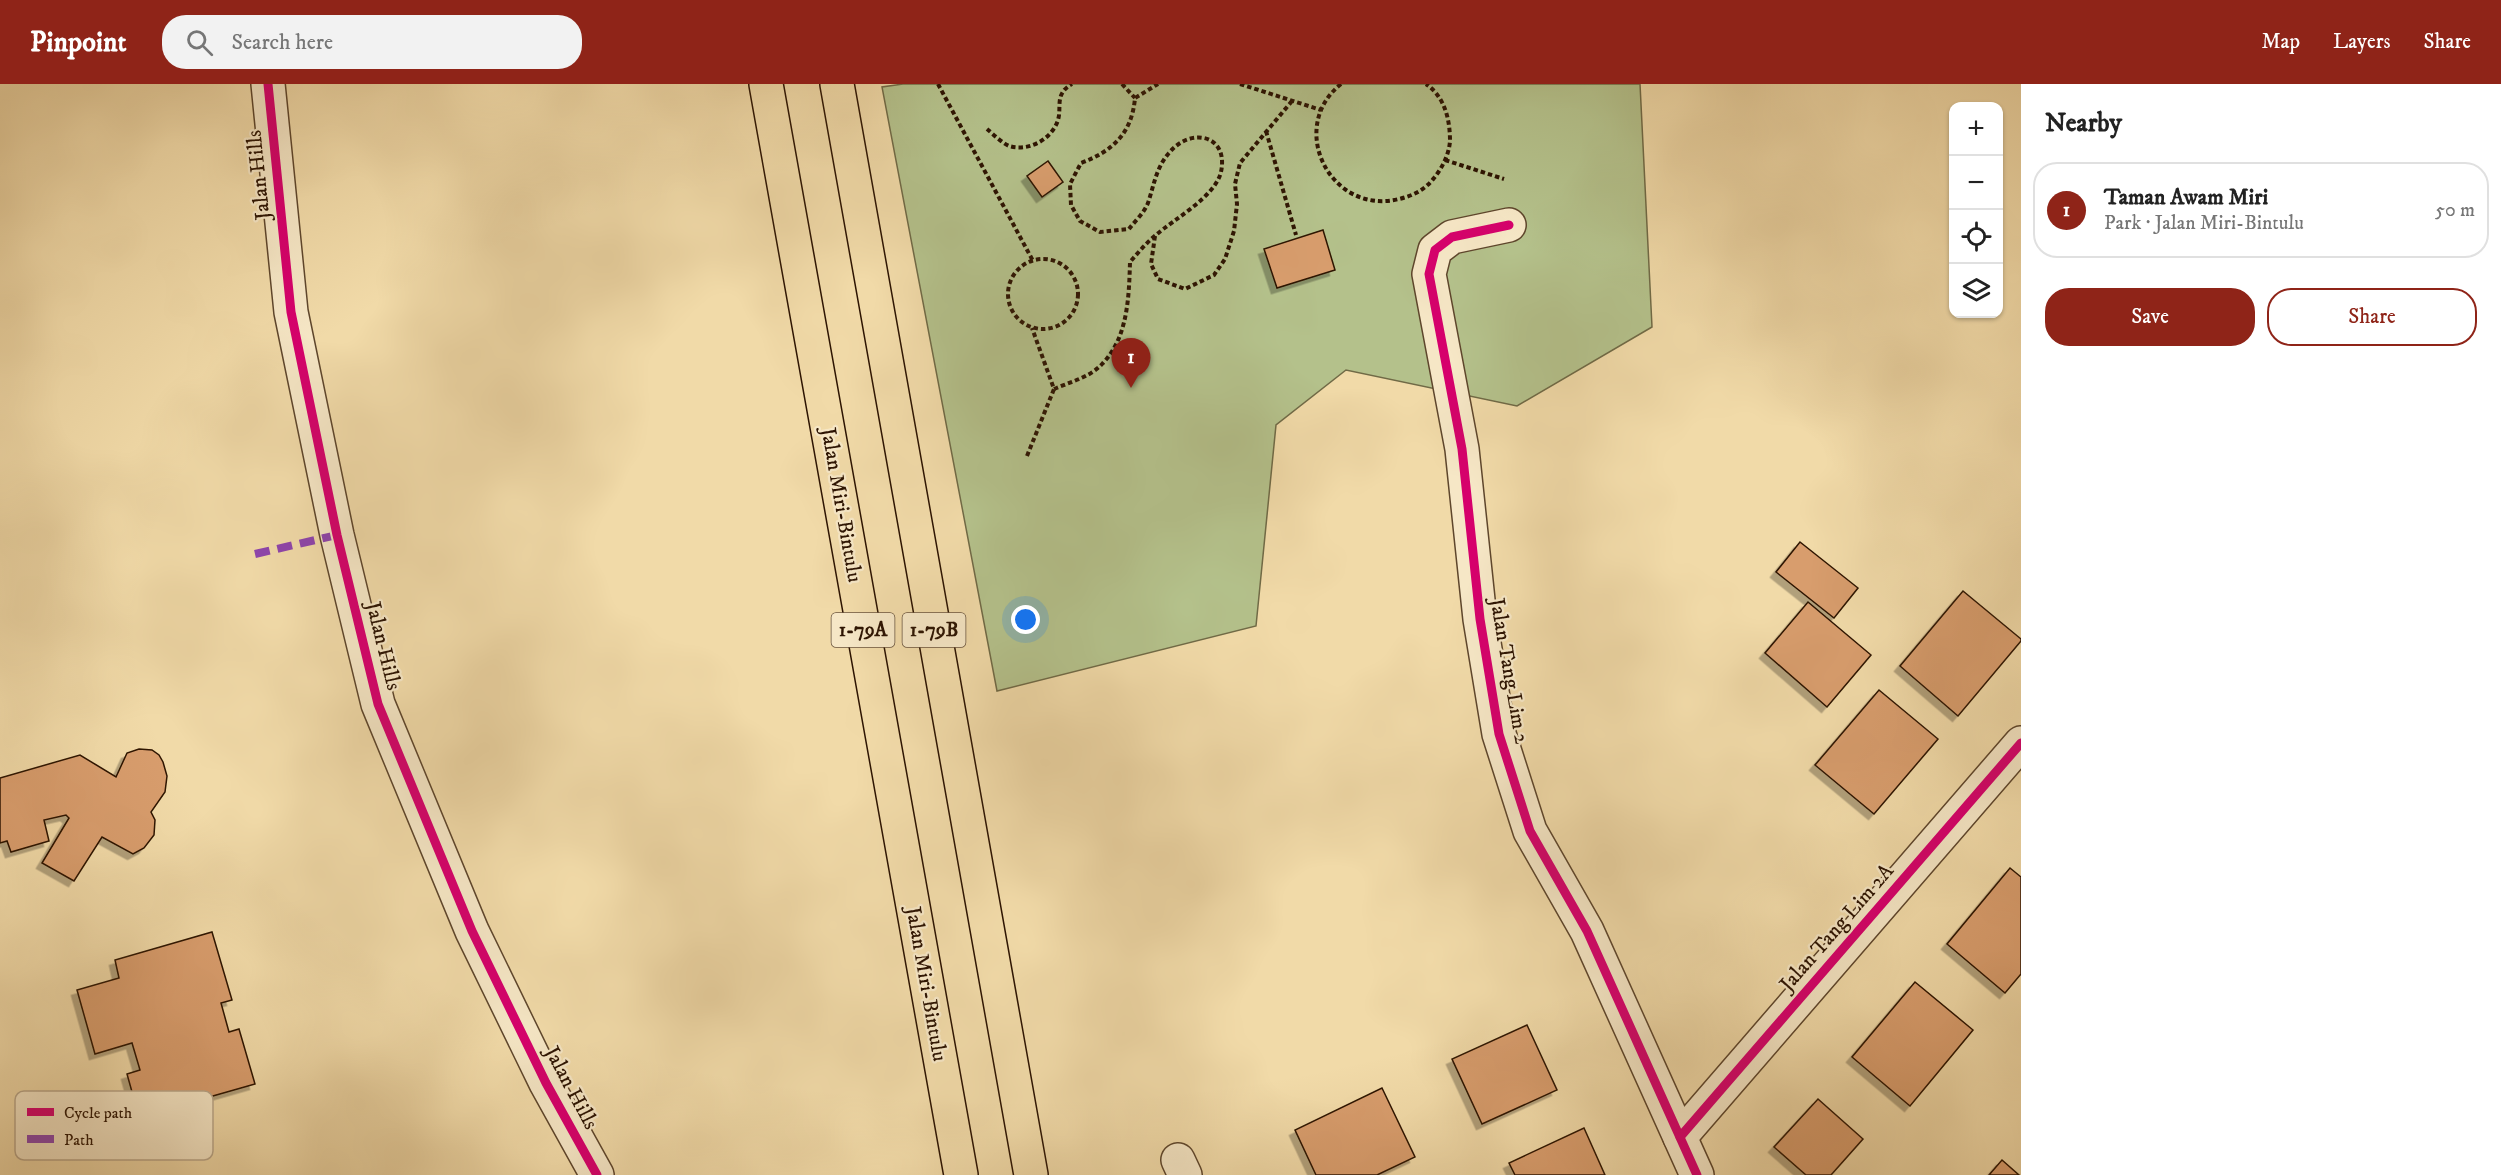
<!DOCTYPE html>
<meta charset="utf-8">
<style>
:root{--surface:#fff;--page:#f2f2f2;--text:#222;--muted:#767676;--line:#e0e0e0;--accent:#8f2418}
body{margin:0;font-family:"IM FELL DW Pica",serif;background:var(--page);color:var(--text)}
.controls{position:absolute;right:18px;top:18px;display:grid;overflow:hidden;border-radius:12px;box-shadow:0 2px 4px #0004}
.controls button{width:54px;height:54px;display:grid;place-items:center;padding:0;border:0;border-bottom:2px solid var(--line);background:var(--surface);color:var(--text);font:30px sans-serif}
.you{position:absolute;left:1026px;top:536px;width:21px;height:21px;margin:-15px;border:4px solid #fff;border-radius:50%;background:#1a73e8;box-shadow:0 0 0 9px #1a73e833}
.badge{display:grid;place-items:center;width:39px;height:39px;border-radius:50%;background:var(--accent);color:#fff;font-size:20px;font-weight:700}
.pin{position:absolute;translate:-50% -50px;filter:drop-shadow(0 2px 3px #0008)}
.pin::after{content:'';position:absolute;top:32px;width:21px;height:18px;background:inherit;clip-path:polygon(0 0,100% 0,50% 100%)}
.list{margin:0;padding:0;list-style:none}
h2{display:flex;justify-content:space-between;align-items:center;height:78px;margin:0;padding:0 24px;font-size:26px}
h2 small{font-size:20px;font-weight:400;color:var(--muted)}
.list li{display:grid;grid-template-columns:39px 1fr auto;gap:18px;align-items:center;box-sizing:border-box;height:96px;margin:0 12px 12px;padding:0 12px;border:2px solid var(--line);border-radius:24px}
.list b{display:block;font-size:22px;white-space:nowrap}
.list p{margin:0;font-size:20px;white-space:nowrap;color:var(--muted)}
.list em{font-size:20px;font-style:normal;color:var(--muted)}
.actions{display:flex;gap:12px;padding:18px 24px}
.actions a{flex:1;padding:14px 0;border:2px solid var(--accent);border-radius:24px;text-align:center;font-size:21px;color:var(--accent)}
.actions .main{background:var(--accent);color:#fff}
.icon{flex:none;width:33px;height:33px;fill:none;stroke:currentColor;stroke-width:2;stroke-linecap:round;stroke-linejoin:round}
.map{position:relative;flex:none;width:2021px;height:1091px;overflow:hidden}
header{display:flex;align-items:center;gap:36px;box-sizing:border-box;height:84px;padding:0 30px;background:var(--accent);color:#fff}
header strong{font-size:28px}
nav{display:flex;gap:33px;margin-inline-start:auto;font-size:21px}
.search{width:420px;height:54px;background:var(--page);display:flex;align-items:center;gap:15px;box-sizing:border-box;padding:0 21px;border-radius:24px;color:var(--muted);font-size:22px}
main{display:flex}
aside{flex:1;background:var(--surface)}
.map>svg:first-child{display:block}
.green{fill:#b4c18b;stroke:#706a46;stroke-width:1.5}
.building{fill:#d89d6d;stroke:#2d1402;stroke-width:1.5;filter:url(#shadow)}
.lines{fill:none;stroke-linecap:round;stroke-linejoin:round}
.minor-casing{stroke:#5e462c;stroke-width:36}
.highway-casing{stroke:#2d1402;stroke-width:36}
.path{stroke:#2d1402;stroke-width:4;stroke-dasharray:4.5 3;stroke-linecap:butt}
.minor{stroke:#f6e7c6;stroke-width:33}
.highway{stroke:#f1daa8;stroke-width:33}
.quiet{stroke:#8e44ad;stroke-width:8;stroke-dasharray:15 8;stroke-linecap:butt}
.cycleway-casing{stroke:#f6e7c6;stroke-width:13}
.cycleway{stroke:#d6006c;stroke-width:9}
.labels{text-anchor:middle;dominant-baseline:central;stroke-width:4.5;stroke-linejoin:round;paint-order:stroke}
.shield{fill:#f6e7c6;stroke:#69533d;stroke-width:1.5}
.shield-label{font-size:20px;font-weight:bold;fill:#2d1402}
.street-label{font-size:21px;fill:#2d1402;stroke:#f6e7c6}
.key{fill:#f6e7c6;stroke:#baa88b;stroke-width:1.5}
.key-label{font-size:16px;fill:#2d1402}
</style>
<header>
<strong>Pinpoint</strong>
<div class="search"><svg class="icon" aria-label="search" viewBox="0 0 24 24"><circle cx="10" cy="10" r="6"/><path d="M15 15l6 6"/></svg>Search here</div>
<nav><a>Map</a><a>Layers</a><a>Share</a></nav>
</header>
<main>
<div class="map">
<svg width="2021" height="1091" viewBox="0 0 2021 1091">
<defs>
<filter id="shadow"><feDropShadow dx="-5.5" dy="5.5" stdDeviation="0" flood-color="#0004"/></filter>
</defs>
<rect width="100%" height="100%" fill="#f1daa8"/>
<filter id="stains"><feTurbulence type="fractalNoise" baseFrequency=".00333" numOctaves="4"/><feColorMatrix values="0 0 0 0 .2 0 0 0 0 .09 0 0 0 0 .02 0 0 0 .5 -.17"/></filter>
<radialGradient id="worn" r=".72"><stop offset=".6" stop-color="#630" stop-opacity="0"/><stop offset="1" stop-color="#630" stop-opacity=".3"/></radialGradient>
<!-- green -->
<polygon class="green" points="903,0 1640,0 1652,243 1517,322 1346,286 1276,341 1256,542 997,607 882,3"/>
<!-- building -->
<g class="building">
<polygon points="1048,77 1063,98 1042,113 1027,92"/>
<polygon points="1323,146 1335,186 1277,204 1264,165"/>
<polygon points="1800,458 1858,504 1834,534 1776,488"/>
<polygon points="1963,507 2021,555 2021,557 1958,632 1900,582"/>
<polygon points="1808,518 1871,571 1827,623 1765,569"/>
<polygon points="1879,606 1938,655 1874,730 1815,681"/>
<polygon points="139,665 152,666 159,671 163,678 167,692 165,708 151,728 155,736 154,751 144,764 133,770 102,753 74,797 42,779 69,734 66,731 44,736 49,757 11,768 7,757 0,759 0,694 80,671 116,693 127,669"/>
<polygon points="2010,784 2021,793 2021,890 2005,909 1947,860"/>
<polygon points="212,848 232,916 221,919 229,948 239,945 255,1000 139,1033 127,990 140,986 132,959 95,970 77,906 119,894 115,876"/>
<polygon points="1915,898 1973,946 1910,1022 1852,973"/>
<polygon points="1527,941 1557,1006 1482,1040 1452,975"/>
<polygon points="1382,1004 1415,1073 1377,1091 1316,1091 1295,1046"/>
<polygon points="1818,1015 1863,1055 1831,1091 1806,1091 1774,1063"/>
<polygon points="1584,1044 1605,1091 1515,1091 1509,1079"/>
<polygon points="2002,1076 2019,1091 1989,1091"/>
</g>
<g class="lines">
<defs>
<g id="minor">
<polyline points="268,0 291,228 337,451 378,620 472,847 546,999 597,1091"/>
<polyline points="1509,141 1452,153 1435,166 1429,190 1462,365 1480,535 1499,650 1530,747 1587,847 1697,1091"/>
<polyline points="1680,1053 2021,659"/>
<polyline points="1178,1076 1185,1091"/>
</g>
<g id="highway">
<polyline points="766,0 961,1091"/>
<polyline points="837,0 1031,1091"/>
</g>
</defs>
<!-- minor casing -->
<use href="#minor" class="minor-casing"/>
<!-- highway casing -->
<use href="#highway" class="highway-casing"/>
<!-- path -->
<g class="path">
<polyline points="938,0 1033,177"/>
<polyline points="1122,0 1135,14"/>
<polyline points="1240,0 1321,26"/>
<path d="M1341 0C1286 44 1331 132 1399 115 1412 112 1425 106 1434 94 1442 84 1449 71 1450 57 1450 36 1445 13 1426 0"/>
<path d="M987 45C993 50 1002 59 1009 62 1029 68 1052 55 1058 36 1062 23 1054 10 1072 0"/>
<polyline points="1266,47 1296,151"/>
<polyline points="1445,76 1504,95"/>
<polyline points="1155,152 1151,180 1158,195 1185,205 1214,191 1225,175 1234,147 1237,120 1235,100 1240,79 1292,17"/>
<circle cx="1043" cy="210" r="35"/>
<path d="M1054 305C1070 298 1091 293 1103 279 1128 253 1129 212 1130 178 1138 169 1146 159 1156 151 1174 135 1215 113 1221 88 1229 50 1190 43 1169 69 1156 84 1154 101 1148 119 1144 129 1135 137 1129 145L1100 148 1080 137 1071 121 1070 100 1081 79C1113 67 1132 49 1135 14L1158 0"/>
<polyline points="1027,372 1054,305 1032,244"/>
</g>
<!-- minor -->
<use href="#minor" class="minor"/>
<!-- highway -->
<use href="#highway" class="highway"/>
<!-- quiet -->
<polyline class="quiet" points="255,470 337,451"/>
<defs>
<g id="cycleway">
<polyline points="268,0 291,228 337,451 378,620 472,847 546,999 597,1091"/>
<polyline points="1509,141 1452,153 1435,166 1429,190 1462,365 1480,535 1499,650 1530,747 1587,847 1697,1091"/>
<polyline points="1680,1053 2021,659"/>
</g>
</defs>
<!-- cycleway casing -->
<use href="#cycleway" class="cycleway-casing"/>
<!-- cycleway -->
<use href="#cycleway" class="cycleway"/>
</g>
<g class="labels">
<!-- shield labels -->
<g class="shield">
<rect x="831.5" y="529" width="63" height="34" rx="4.5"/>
<rect x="902.5" y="529" width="63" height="34" rx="4.5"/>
</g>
<g class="shield-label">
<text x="863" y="546">1-79A</text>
<text x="934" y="546">1-79B</text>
</g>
<!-- street labels -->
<g class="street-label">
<text transform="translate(259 91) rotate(-96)">Jalan Hills</text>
<text transform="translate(841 421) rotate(80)">Jalan Miri-Bintulu</text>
<text transform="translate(383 562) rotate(76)">Jalan Hills</text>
<text transform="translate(1509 587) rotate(80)">Jalan Tang Lim 2</text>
<text transform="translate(1837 844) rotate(-49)">Jalan Tang Lim 2A</text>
<text transform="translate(926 900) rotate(80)">Jalan Miri-Bintulu</text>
<text transform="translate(571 1004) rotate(62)">Jalan Hills</text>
</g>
</g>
<!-- legend -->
<rect x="15" y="1007" width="198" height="69" rx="9" class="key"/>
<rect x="27" y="1024" width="27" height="8" fill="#d6006c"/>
<rect x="27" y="1051" width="27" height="8" fill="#8e44ad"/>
<g class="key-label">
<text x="64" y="1034">Cycle path</text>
<text x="64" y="1061">Path</text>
</g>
<rect width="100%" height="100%" filter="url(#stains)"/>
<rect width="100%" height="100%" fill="url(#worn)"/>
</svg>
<div class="controls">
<button>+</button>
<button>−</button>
<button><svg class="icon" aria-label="locate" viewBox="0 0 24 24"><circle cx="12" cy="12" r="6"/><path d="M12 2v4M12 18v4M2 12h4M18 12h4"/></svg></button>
<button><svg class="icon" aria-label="layers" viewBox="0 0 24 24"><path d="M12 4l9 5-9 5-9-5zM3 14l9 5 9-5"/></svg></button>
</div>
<div class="you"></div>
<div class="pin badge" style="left:1131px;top:304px">1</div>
</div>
<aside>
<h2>Nearby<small></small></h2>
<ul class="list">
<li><span class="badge">1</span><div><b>Taman Awam Miri</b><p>Park · Jalan Miri-Bintulu</p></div><em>50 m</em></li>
</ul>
<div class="actions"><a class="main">Save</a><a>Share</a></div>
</aside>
</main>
